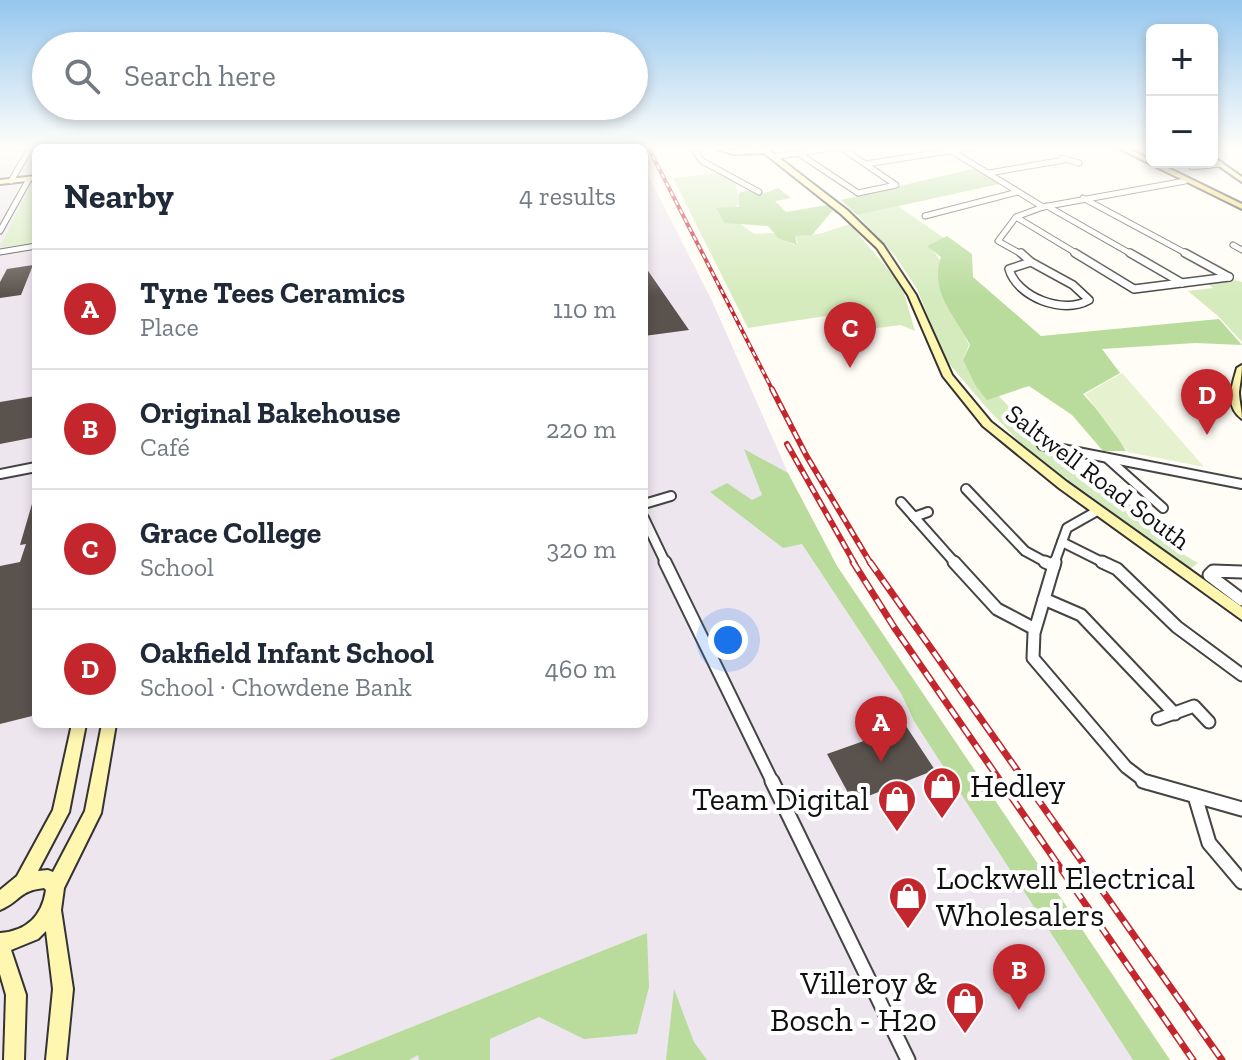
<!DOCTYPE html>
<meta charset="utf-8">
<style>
:root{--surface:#fff;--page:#f6f6f7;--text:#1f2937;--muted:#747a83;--line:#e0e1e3;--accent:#c4262e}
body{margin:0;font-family:"Zilla Slab",serif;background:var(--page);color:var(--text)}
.controls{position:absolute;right:24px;top:24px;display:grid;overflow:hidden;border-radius:12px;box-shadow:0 4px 12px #0003}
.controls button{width:72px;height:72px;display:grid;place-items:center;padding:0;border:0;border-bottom:2px solid var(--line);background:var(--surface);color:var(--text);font:40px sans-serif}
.you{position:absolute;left:728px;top:640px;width:28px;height:28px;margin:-20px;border:6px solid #fff;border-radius:50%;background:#1a73e8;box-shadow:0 0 0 12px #1a73e833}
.badge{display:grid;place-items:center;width:52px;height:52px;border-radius:50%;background:var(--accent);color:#fff;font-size:26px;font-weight:700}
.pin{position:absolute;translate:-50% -66px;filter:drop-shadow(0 2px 4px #0008)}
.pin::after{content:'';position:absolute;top:42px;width:28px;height:24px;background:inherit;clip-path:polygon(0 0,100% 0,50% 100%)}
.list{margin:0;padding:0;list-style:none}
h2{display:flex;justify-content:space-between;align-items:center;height:104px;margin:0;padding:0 32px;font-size:34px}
h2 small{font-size:26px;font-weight:400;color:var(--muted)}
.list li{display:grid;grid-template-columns:52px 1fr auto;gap:24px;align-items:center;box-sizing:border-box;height:120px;padding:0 32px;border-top:2px solid var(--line)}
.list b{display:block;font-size:30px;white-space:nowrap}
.list p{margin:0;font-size:26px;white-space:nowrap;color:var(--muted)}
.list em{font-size:26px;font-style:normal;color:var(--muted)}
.icon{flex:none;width:44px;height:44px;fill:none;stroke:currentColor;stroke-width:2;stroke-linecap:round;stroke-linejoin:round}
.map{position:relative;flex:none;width:1242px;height:1060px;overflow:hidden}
.search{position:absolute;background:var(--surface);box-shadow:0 4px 12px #0003;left:32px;top:32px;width:616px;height:88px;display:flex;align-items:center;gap:20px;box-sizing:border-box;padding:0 28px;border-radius:44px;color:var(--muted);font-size:30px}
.panel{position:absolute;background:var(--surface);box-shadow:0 4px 12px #0003;left:32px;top:144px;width:616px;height:584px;border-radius:12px}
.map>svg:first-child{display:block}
.industrial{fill:#eee6ef}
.green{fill:#d5ebbd}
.forest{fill:#b9dc9c}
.pitch{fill:#e6f2cf}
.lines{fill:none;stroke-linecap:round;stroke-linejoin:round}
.river{fill:#b9e0f7;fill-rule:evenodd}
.building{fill:#5a524d}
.street-far4-casing{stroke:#444;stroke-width:7}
.street-far3-casing{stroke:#444;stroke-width:10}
.street-far2-casing{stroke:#444;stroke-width:12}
.street-far1-casing{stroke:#444;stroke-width:15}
.street-casing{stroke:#444;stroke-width:17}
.secondary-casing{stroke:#333;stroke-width:4}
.primary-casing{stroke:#222;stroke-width:4}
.street-far4{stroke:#fff;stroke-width:5}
.street-far3{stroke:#fff;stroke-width:7}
.street-far2{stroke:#fff;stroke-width:8}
.street-far1{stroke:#fff;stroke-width:11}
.street{stroke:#fff;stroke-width:13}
.secondary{fill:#fff6b0;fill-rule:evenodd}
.primary{fill:#f9d66b;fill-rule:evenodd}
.rail-far2-casing{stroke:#c4262e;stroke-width:4}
.rail-far1-casing{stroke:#c4262e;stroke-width:6}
.rail-casing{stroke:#c4262e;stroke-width:7}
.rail-far2{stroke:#fff;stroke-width:2;stroke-dasharray:5;stroke-linecap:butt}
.rail-far1{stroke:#fff;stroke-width:3;stroke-dasharray:8;stroke-linecap:butt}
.rail{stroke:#fff;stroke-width:4;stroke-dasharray:11;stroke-linecap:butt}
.labels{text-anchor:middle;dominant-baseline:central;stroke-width:8;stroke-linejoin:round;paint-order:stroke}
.street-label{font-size:26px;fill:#111;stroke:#fff}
.near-poi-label{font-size:32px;fill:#111;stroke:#fff;text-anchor:start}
</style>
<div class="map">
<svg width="1242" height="1060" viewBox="0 0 1242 1060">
<rect width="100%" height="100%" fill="#fffdf5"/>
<!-- industrial -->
<polygon class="industrial" points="0,147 632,148 36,148 36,724 644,724 644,167 713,303 788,473 837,566 1170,1060 0,1060"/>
<!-- green -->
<g class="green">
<polygon points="721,173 735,183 740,202 725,223 739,223 754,234 773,233 794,245 798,243 795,236 819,234 850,224 902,286 915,331 901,325 845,332 826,316 748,328 673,178"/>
<polygon points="36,182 36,243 0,247 32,183"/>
<path d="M898 206 944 238 928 246C954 268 954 314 969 345L963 360 975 385 987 399 999 396 1050 451 1179 537 1169 546 1198 563 1190 569 1026 449 986 407 945 359 917 289 896 257 857 215Z"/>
<polygon points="1231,279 1242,282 1242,342 1218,316 1188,291 1213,288 1207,283"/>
</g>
<!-- forest -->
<g class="forest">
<polygon points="976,168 999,184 857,215 841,200"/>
<polygon points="778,188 791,198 775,201 786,212 827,205 833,210 812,235 795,236 797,245 778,238 768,226 725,223 716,208 739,207 739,193 750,190 760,195"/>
<path d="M947 236 972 254 973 277 1041 336 1219 319 1242 345 1195 343 1102 349 1120 373 1083 394 1110 424 1126 451H1103L1072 415 1029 386 987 400 975 385 963 360 970 345C955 315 929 292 941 257L927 246Z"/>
<polygon points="744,449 788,473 837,566 1170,1060 1133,1060 914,721 902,695 802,544 783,548 710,492 727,483 752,500 762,495"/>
<polygon points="647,933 649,987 637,1034 584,1039 539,1017 490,1039 490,1060 419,1060 418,1055 409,1060 329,1060"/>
<polygon points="674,989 694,1042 707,1060 666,1060"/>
</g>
<!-- pitch -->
<polygon class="pitch" points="1122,373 1204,467 1128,452 1085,394"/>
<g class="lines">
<!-- river -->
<rect class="river" x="289" y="147" width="8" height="1"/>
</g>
<!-- building -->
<g class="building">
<polygon points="33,265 21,295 0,298 0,282 7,269"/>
<polygon points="644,265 689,330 644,336"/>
<polygon points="36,396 36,437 0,444 0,402"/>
<polygon points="34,497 36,715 0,724 0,566 20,562 26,544 20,545"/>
<polygon points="906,726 935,770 853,802 827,754"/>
</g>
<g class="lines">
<defs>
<g id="street-far4">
<polyline points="692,147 702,161 759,192"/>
<polyline points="945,147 1043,207"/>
<polyline points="798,153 858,193 896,185 840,147"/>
<polyline points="773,157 838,147"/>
<polyline points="1062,158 1079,163"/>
<polyline points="866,164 974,147"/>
<polyline points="1192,167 1220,164"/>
<polyline points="989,173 1064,160"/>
<polyline points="11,181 31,147"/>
<polyline points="1083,198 1189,255"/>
<polyline points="1047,206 1133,255"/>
<polyline points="925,216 1018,192"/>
<polyline points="1016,217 1079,255"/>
<polyline points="0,231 29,179"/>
<polyline points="1233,245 1242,250"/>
<polyline points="0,252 36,246"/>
<polyline points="1023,255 998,241 1016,217 1043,207 1185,181"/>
</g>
<g id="street-far3">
<polyline points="1021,253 1031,262"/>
<polyline points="1075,253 1134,289 1229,277"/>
<polyline points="1130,253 1182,283"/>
<polyline points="1185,253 1229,277"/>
<path d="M1031 262 1073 285 1089 300C1063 315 1017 297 1009 269Z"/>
</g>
<g id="street-far2">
<polyline points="1042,445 1242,484"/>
<polyline points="1107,458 1163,508"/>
<polyline points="0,474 36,467"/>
<polyline points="966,489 1025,551 1049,564"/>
<polyline points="901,502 956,564"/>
<polyline points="644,504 671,496"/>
<polyline points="914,517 928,512"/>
<polyline points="644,518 666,564"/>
<polyline points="1062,542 1106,564"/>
<polyline points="1054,564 1067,528 1097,511"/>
</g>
<g id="street-far1">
<polyline points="665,562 773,783"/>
<polyline points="954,562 997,609 1033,628"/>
<polyline points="1045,562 1054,566"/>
<polyline points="1055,562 1034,633 1033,658 1126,767 1147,783"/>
<polyline points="1102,562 1117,569 1177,627 1242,675"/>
<polyline points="1242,572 1213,571 1209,575 1242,600"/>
<polyline points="1044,599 1081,615 1175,714"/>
<polyline points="1158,719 1194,706 1209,722"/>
</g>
<g id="street">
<polyline points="772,781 908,1060"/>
<polyline points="1143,781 1242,809"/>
<polyline points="1195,796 1209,843 1242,882"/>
</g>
<g id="secondary">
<rect x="186" y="147" width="6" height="1"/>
<rect x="197" y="147" width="6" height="1"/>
<polygon points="518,147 529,147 518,148"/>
<polygon points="711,147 733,150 765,147 847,210 883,245 916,295 952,375 991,422 1067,482 1242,607 1242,620 1059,488 983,426 943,376 908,295 877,248 841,214 764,153 733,154"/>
<polygon points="1212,156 1242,177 1242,182 1212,161"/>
<polygon points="36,176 36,180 0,184 0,180"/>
<path d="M1242 365C1242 375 1240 383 1239 392 1239 400 1242 410 1242 419 1224 406 1232 386 1237 368Z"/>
<path d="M72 724H86L69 812 38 871 48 870 53 872 85 811 102 724H116L101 813 64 888 61 910 73 989 66 1060H46L53 989 46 931 38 939 11 950 26 995 24 1060H4L6 995 0 974V933C27 931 42 916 46 890L44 888C18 891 21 901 0 910V890L17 876 53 810Z"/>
</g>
<polygon id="primary" points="1116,147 1125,147 1242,204 1242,209"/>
</defs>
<!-- street-far4 casing -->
<use href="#street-far4" class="street-far4-casing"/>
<!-- street-far3 casing -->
<use href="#street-far3" class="street-far3-casing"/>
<!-- street-far2 casing -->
<use href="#street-far2" class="street-far2-casing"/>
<!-- street-far1 casing -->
<use href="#street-far1" class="street-far1-casing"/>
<!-- street casing -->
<use href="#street" class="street-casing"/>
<!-- secondary casing -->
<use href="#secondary" class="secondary-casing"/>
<!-- primary casing -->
<use href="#primary" class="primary-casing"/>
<!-- street-far4 -->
<use href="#street-far4" class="street-far4"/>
<!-- street-far3 -->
<use href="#street-far3" class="street-far3"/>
<!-- street-far2 -->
<use href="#street-far2" class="street-far2"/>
<!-- street-far1 -->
<use href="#street-far1" class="street-far1"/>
<!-- street -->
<use href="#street" class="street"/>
<!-- secondary -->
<use href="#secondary" class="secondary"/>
<!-- primary -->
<use href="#primary" class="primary"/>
<defs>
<polyline id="rail-far2" points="648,147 773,391"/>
<g id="rail-far1">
<polyline points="772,389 806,455 871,564"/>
<polyline points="787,444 855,564"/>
</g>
<g id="rail">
<polyline points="853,562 894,627 1193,1060"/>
<polyline points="870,562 1222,1060"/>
</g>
</defs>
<!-- rail-far2 casing -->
<use href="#rail-far2" class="rail-far2-casing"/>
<!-- rail-far1 casing -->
<use href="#rail-far1" class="rail-far1-casing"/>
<!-- rail casing -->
<use href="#rail" class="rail-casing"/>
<!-- rail-far2 -->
<use href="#rail-far2" class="rail-far2"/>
<!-- rail-far1 -->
<use href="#rail-far1" class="rail-far1"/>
<!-- rail -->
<use href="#rail" class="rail"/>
</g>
<!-- sky -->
<linearGradient id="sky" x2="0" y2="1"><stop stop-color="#95c6ee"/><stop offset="0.5" stop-color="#fffefa"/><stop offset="1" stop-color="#fffefa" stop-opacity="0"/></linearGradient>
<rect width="1242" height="296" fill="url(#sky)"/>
<!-- icons -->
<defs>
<symbol id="shop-pin" viewBox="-11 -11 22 30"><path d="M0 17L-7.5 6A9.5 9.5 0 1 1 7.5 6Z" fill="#c4262e" stroke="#fff"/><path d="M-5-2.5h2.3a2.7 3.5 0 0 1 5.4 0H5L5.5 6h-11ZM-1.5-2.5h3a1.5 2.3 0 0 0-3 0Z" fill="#fff"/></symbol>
</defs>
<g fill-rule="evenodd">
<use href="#shop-pin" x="920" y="764" width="44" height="60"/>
<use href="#shop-pin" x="875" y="777" width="44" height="60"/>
<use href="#shop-pin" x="886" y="874" width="44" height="60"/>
<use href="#shop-pin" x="943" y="979" width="44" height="60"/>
</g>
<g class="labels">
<!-- street labels -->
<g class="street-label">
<text transform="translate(1098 477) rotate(37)">Saltwell Road South</text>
</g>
<!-- near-poi labels -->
<g class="near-poi-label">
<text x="970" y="786">Hedley</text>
<text x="869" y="799" text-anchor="end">Team Digital</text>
<text x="936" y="878">Lockwell Electrical<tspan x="936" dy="37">Wholesalers</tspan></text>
<text x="937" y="983" text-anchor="end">Villeroy &amp;<tspan x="937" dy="37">Bosch - H20</tspan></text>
</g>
</g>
</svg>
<div class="controls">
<button>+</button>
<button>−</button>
</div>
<div class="you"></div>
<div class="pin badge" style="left:881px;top:762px">A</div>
<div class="pin badge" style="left:1019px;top:1010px">B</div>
<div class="pin badge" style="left:850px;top:368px">C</div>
<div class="pin badge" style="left:1207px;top:435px">D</div>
<div class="search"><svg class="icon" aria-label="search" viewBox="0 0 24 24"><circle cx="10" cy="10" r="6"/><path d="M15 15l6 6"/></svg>Search here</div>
<section class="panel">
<h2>Nearby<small>4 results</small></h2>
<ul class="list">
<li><span class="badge">A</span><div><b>Tyne Tees Ceramics</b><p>Place</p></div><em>110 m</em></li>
<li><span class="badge">B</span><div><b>Original Bakehouse</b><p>Café</p></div><em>220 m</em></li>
<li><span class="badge">C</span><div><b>Grace College</b><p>School</p></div><em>320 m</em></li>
<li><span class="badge">D</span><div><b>Oakfield Infant School</b><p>School · Chowdene Bank</p></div><em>460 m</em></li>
</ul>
</section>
</div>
